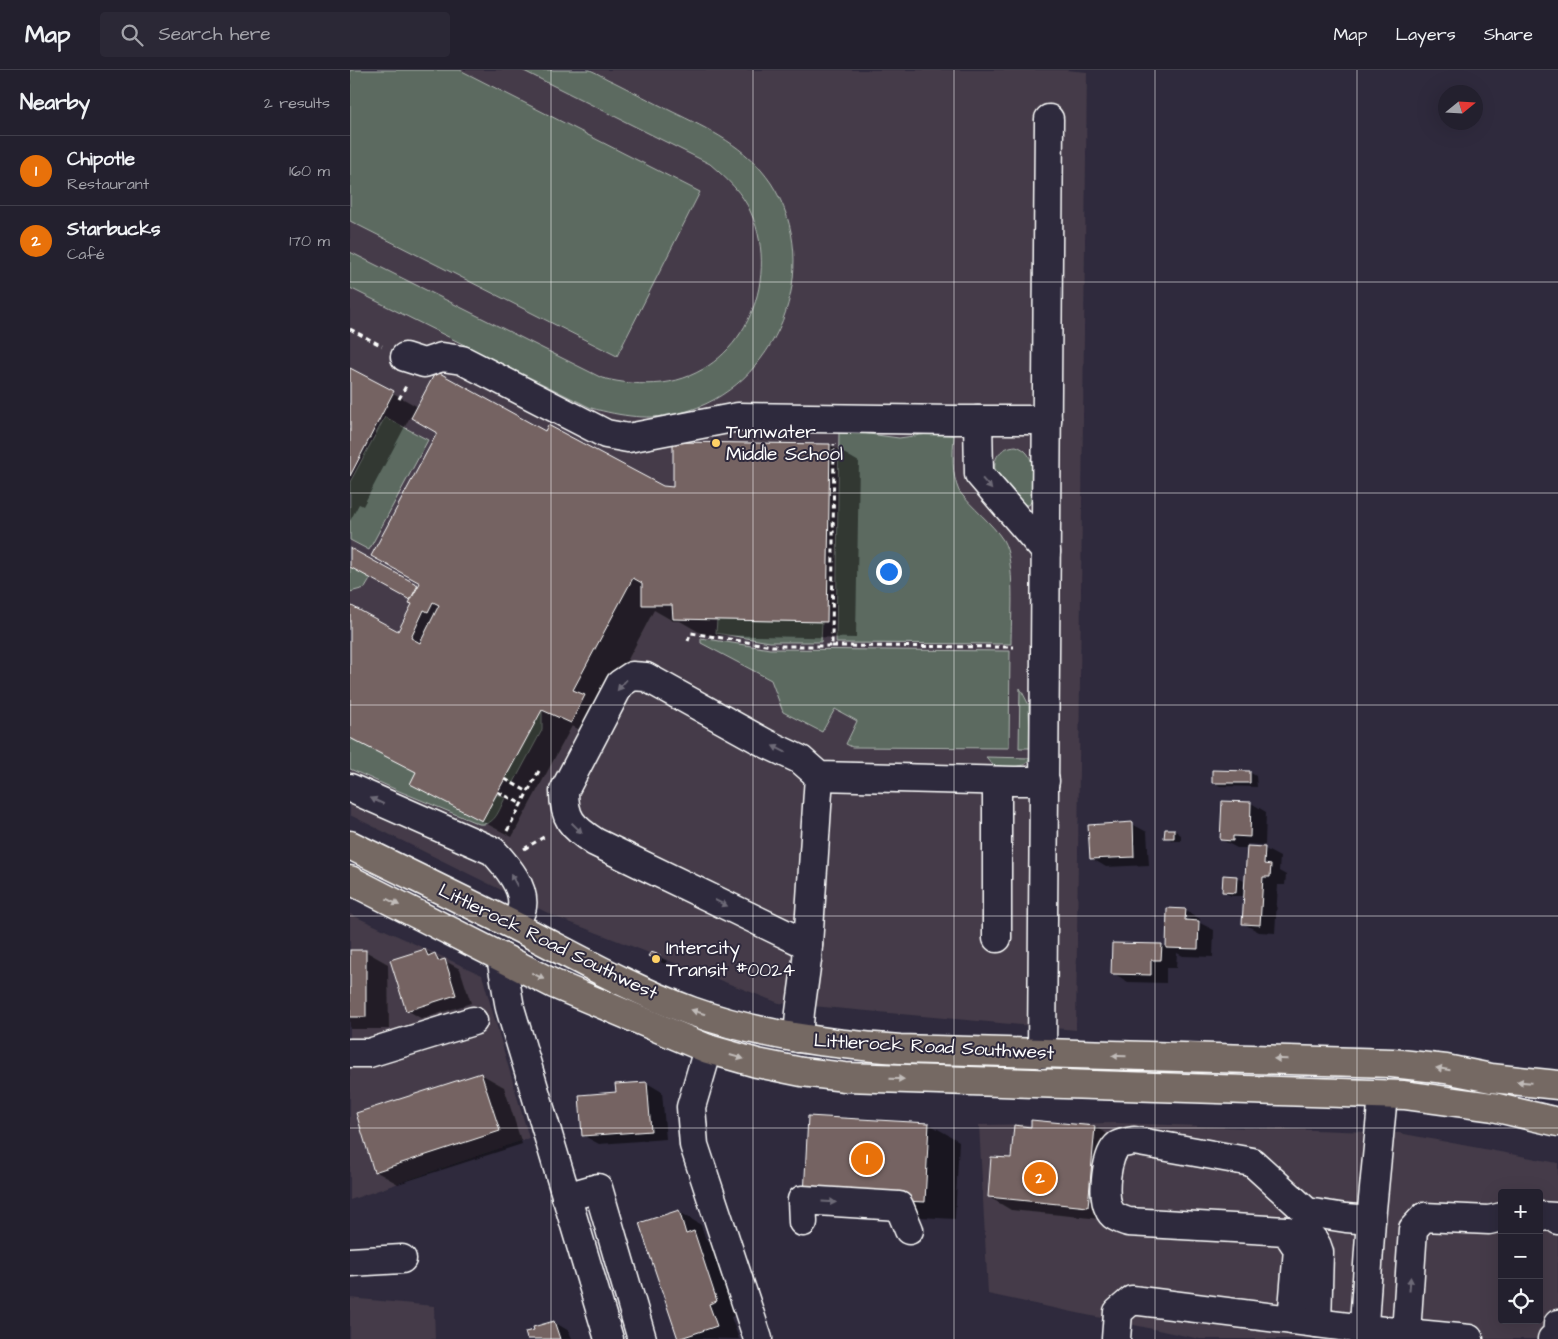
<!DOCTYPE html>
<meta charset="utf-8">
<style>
:root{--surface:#23202e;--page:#2b2836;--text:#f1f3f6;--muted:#a3a3aa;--line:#403e4a;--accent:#0b8043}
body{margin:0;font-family:"Architects Daughter",sans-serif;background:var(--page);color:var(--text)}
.controls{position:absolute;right:15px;bottom:15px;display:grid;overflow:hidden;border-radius:5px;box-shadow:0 5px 20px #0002}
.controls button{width:45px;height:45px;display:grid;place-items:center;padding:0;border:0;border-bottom:1px solid var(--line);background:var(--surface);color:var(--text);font:25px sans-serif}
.compass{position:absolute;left:1088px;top:15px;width:45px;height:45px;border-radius:50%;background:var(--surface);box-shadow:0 5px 20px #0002;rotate:72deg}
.you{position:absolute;left:538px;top:501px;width:18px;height:18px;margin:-12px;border:4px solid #fff;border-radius:50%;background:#1a73e8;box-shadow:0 0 0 8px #1a73e833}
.badge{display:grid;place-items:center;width:32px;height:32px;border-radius:50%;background:var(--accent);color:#fff;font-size:16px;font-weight:700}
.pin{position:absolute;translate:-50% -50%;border:2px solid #fff;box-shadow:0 1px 5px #0006}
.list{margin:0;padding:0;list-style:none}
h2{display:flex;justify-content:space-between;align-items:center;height:65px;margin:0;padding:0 20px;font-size:21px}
h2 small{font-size:16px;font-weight:400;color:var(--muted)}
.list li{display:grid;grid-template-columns:32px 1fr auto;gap:15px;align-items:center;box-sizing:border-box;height:70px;padding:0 20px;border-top:1px solid var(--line)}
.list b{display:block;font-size:19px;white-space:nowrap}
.list p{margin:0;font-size:16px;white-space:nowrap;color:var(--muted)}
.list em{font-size:16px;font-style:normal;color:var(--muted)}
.icon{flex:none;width:28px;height:28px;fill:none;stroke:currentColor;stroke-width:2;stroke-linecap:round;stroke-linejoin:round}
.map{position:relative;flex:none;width:1208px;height:1269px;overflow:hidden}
header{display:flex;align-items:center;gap:30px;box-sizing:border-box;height:70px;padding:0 25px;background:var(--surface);border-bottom:1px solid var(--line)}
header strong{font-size:24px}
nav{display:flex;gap:28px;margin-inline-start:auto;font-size:18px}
.search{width:350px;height:45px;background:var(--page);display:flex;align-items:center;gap:12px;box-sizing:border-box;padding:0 18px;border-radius:5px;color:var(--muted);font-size:19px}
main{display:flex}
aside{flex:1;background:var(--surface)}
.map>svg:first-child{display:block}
.built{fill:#443b48;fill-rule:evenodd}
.green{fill:#5c6b61;stroke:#aeb5b0}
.shadow{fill:#0007}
.building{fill:#756362;stroke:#fff;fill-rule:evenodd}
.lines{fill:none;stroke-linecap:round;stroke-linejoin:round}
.minor-casing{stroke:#fff;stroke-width:31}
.major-casing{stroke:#fff;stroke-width:31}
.path{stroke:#fff;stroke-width:3;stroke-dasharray:5 4;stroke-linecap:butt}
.minor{stroke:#2f2a3d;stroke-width:28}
.major{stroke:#756964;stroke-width:28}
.oneway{fill:#6d6a77}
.oneway2{fill:#c1bcb9}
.grid{fill:none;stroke:#fff;stroke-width:1;stroke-opacity:0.55}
.poi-dot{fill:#ffd166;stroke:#2f2a3d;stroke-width:2}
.labels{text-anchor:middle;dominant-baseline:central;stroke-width:4;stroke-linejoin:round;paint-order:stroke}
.poi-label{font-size:19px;fill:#fff;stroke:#2f2a3d;text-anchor:start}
.street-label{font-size:19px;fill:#fff;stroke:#2f2a3d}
</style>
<header>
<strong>Map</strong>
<div class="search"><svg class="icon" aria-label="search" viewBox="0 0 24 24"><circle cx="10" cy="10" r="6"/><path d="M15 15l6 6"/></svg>Search here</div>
<nav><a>Map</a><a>Layers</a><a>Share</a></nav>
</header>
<main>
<aside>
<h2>Nearby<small>2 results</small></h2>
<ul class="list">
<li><span class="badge" style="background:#e8710a">1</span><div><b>Chipotle</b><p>Restaurant</p></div><em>160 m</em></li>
<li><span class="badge" style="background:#e8710a">2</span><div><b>Starbucks</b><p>Café</p></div><em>170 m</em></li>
</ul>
</aside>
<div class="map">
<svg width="1208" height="1269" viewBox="0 0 1208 1269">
<rect width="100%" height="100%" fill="#2f2a3d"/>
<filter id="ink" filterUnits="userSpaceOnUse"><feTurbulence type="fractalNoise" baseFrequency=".02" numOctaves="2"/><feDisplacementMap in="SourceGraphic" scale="10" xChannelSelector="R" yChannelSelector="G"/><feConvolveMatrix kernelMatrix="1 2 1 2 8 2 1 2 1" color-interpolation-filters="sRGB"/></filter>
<g filter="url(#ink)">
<!-- built -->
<g class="built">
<polygon points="0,0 716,0 737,2 726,960 429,933 206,847 0,745"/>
<polygon points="0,844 132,905 179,1068 0,1130"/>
<path d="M765 1053 1049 1063 1208 1093V1269H850L638 1224 629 1055ZM1152 1123H1189V1250H1152Z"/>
<polygon points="0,1228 84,1236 85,1269 0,1269"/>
</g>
<!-- green -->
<g class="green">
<polygon points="0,0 110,0 350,122 267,286 0,151"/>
<path d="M172 0C189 0 205 0 221 0 227 0 235 0 240 0 248 3 256 9 264 12 283 22 302 31 321 41 360 60 396 76 421 113 476 197 427 319 330 343 300 351 271 346 241 338L0 218V182L252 308C272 313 292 315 312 313 391 303 432 213 401 143 393 123 376 108 360 94Z"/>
<polygon points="35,347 78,370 19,480 0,470 0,412"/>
<path d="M489 360 549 368 578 364 604 365C603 384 601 403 609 421 621 437 643 454 653 470 666 492 661 547 661 574L486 573Z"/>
<path d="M666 376C689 383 682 411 682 430L679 435H676L673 433 645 400C643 386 652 377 666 376Z"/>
<polygon points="0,497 21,508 15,518 0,522"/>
<polygon points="367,550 472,552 471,572 420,572 366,563"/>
<polygon points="351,568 420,579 660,581 659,678 502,677 496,674 507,651 485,639 472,662 433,642 421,610 351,573"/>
<polygon points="670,618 679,635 680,678 669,678"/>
<polygon points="192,640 192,660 163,714 156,707"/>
<path d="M0 668 66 702 61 713 132 751 147 724 155 728C149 740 145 756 129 754L49 721 0 699Z"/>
<path d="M636 687 680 688C677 700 657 696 647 696H644Z"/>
</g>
<!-- shadow -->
<g class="shadow">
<polygon points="0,299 68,337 196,362 313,418 324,419 480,375 509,392 506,568 354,565 330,551 323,551 304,540 253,637 251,670 222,656 162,767 91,730 61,713 67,703 0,668 0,537 49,562 63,534 62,530 0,497 0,480 69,517 71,513 89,363 60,347 13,436 9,434 0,451"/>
<polygon points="899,702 906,706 907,717 870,716 863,712"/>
<polygon points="901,733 916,742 915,775 897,774 897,777 915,779 930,787 929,801 936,805 935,815 928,815 925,863 909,862 894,854 895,826 881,826 873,821 886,807 894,811 893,822 896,822 898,778 887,778 872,770"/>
<polygon points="782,754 797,762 799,795 756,797 741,788"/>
<polygon points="824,760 831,765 831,771 823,771 816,767"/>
<polygon points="819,839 835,840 850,849 850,853 864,860 863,887 833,886 827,883 826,898 816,898 816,913 778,912 763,903 812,875 818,879"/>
<polygon points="75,880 110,899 121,933 72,949 57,940"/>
<polygon points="0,881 15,881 38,894 39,959 0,959"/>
<polygon points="301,883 317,891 315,894 307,890"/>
<polygon points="131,1004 154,1017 172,1074 48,1114 25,1101"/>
<polygon points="297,1013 312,1022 316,1069 249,1074 234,1066 267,1023"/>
<polygon points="459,1048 579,1054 609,1071 605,1149 485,1142"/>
<polygon points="682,1051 745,1057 768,1070 760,1150 661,1140 639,1127 682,1058"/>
<polygon points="328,1141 351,1155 356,1170 366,1176 389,1244 381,1247 389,1269 329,1268"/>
<polygon points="204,1252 219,1261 222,1269 178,1269"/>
</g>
<!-- building -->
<g class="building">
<polygon points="0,298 44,321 0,406"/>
<path d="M86 301 195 361 198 355 313 416 323 417V372L480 374 477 552 323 549 322 535H292V513L283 508 223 620 235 625 221 653 192 640 132 751 60 714 66 702 0 668V535L48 561 62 534 59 533 70 513 21 486 87 363 61 348ZM83 532 89 535 70 573 61 568 74 540 78 542Z"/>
<polygon points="0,478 68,515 60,530 0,497"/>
<polygon points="862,700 900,701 900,713 862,713"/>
<polygon points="872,731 901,732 900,767 883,766 883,771 870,770"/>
<polygon points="783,752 784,787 740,789 738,755"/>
<polygon points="815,759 824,759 824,768 814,768"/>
<polygon points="897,776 915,777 914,794 921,795 920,807 913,807 910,855 892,854"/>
<polygon points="873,805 887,806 886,823 872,822"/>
<polygon points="817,838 836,839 835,850 849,851 848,879 816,878"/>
<polygon points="762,873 812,874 811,890 801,890 801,905 761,904"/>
<polygon points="75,879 78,886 85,883 88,891 95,889 106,925 56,941 40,890"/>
<rect x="0" y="880" width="16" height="67"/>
<polygon points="301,882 310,885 308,891 298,886"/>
<polygon points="131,1003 150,1061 24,1102 6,1043"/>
<polygon points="297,1012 301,1061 232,1066 229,1025 266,1022 265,1014"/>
<polygon points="458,1046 579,1053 575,1132 454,1126"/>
<polygon points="681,1050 745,1056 738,1137 638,1127 641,1087 661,1088 664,1055 681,1057"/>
<polygon points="329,1140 336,1164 344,1161 367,1231 359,1234 367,1256 328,1269 289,1153"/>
<polygon points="204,1251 210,1269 177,1269 175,1262 184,1260 183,1257"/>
</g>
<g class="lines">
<defs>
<g id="minor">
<polyline points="55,287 74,293 92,287 112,290 256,364 278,368 388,347 605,350 697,350"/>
<polyline points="628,350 629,404 696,482"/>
<path d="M0 718 143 781C156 795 178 820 171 841 169 846 166 851 164 855"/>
<polyline points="647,868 647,711"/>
<path d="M458 875 245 772C222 757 214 749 214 721L270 614 282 606 296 607 417 674 451 690 469 706 664 711H695"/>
<polyline points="151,887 160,938 259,1269"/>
<polyline points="448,968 450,942 457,890 469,706"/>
<polyline points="358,979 341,1037 344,1075 408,1269"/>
<polyline points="0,983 19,983 123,951"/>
<polyline points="692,984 699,49"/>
<polyline points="216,1127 248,1118 292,1269"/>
<polyline points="1189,1146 1206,1147 1208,1150"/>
<polyline points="453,1152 452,1130 549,1136 559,1160"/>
<path d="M936 1161C953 1163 964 1163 969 1182L967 1253"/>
<polyline points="0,1192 52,1189"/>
<path d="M942 1250 948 1179 936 1161 778 1152C770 1149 762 1147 759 1139 752 1126 756 1084 768 1075 772 1073 779 1072 784 1071L902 1092 957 1142 996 1148 1021 1150"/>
<polyline points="1056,1263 1063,1159 1074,1147 1139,1150 1152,1147"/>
<polyline points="766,1269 768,1242 782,1230 1014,1259 1119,1269"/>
<polyline points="1013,1269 1021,1150 1033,1025"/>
<polyline points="1202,1269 1207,1266 1208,1254"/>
</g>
<g id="major">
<path d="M0 775C54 802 109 828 163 855 222 885 279 918 341 941 408 965 479 974 550 979L1042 993 1096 999 1141 1008 1208 1015"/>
<polyline points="0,810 204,914 358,979 407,993 452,1002 495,1007 1054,1025 1143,1037 1208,1052"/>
</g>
</defs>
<!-- minor casing -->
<use href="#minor" class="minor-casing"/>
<!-- major casing -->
<use href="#major" class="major-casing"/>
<!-- path -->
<g class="path">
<polyline points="0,259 32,276"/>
<polyline points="49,329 57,314"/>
<polyline points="338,571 341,563 422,576 482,576 484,374"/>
<polyline points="482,576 664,577"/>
<polyline points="155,709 178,722"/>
<polyline points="148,722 172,734"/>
<polyline points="157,761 190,699"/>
<polyline points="174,779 197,765"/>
</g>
<!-- minor -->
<use href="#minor" class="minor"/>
<!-- major -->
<use href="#major" class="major"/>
</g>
<!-- one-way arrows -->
<defs><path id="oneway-solid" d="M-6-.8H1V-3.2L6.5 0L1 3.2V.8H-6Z" transform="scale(1.25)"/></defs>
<g class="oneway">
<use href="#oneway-solid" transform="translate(637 414) rotate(49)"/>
<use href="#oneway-solid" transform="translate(272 615) rotate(131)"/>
<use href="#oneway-solid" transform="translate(429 679) rotate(-154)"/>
<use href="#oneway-solid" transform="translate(27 731) rotate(-155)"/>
<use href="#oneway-solid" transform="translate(227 758) rotate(44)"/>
<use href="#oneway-solid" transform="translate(164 810) rotate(-118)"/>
<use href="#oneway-solid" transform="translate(371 833) rotate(26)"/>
<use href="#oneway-solid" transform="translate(479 1132) rotate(3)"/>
<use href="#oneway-solid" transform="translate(1060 1214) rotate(-86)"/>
</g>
<g class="oneway2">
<use href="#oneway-solid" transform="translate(43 832) rotate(27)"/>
<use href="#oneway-solid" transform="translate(188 906) rotate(26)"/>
<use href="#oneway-solid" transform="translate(348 942) rotate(-162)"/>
<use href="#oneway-solid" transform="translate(769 986) rotate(-179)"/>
<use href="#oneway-solid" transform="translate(387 987) rotate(16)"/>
<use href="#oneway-solid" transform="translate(931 989) rotate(-178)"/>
<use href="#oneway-solid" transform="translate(1093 999) rotate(-171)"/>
<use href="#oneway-solid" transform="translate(547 1009) rotate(2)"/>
<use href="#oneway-solid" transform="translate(1174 1012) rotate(-175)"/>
</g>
</g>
<!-- grid -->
<path class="grid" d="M201 0V1269M403 0V1269M604 0V1269M805 0V1269M1007 0V1269M0 212H1208M0 423H1208M0 635H1208M0 846H1208M0 1058H1208"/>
<!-- markers -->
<g class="poi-dot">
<circle cx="366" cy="373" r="5"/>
<circle cx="306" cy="889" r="5"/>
</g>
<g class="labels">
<!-- poi labels -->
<g class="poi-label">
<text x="376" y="362">Tumwater<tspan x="376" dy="22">Middle School</tspan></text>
<text x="316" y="878">Intercity<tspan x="316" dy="22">Transit #0024</tspan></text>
</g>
<!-- street labels -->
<g class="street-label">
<text transform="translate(198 872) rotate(26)">Littlerock Road Southwest</text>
<text transform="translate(584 977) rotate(3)">Littlerock Road Southwest</text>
</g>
</g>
</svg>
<div class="controls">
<button>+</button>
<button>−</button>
<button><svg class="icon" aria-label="locate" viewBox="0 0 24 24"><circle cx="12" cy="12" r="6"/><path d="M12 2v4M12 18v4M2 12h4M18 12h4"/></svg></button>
</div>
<svg class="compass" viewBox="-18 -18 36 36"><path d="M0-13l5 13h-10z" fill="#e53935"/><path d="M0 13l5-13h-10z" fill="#a3a3aa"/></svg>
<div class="you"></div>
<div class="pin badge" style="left:517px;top:1089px;background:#e8710a">1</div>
<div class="pin badge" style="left:690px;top:1108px;background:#e8710a">2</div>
</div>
</main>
